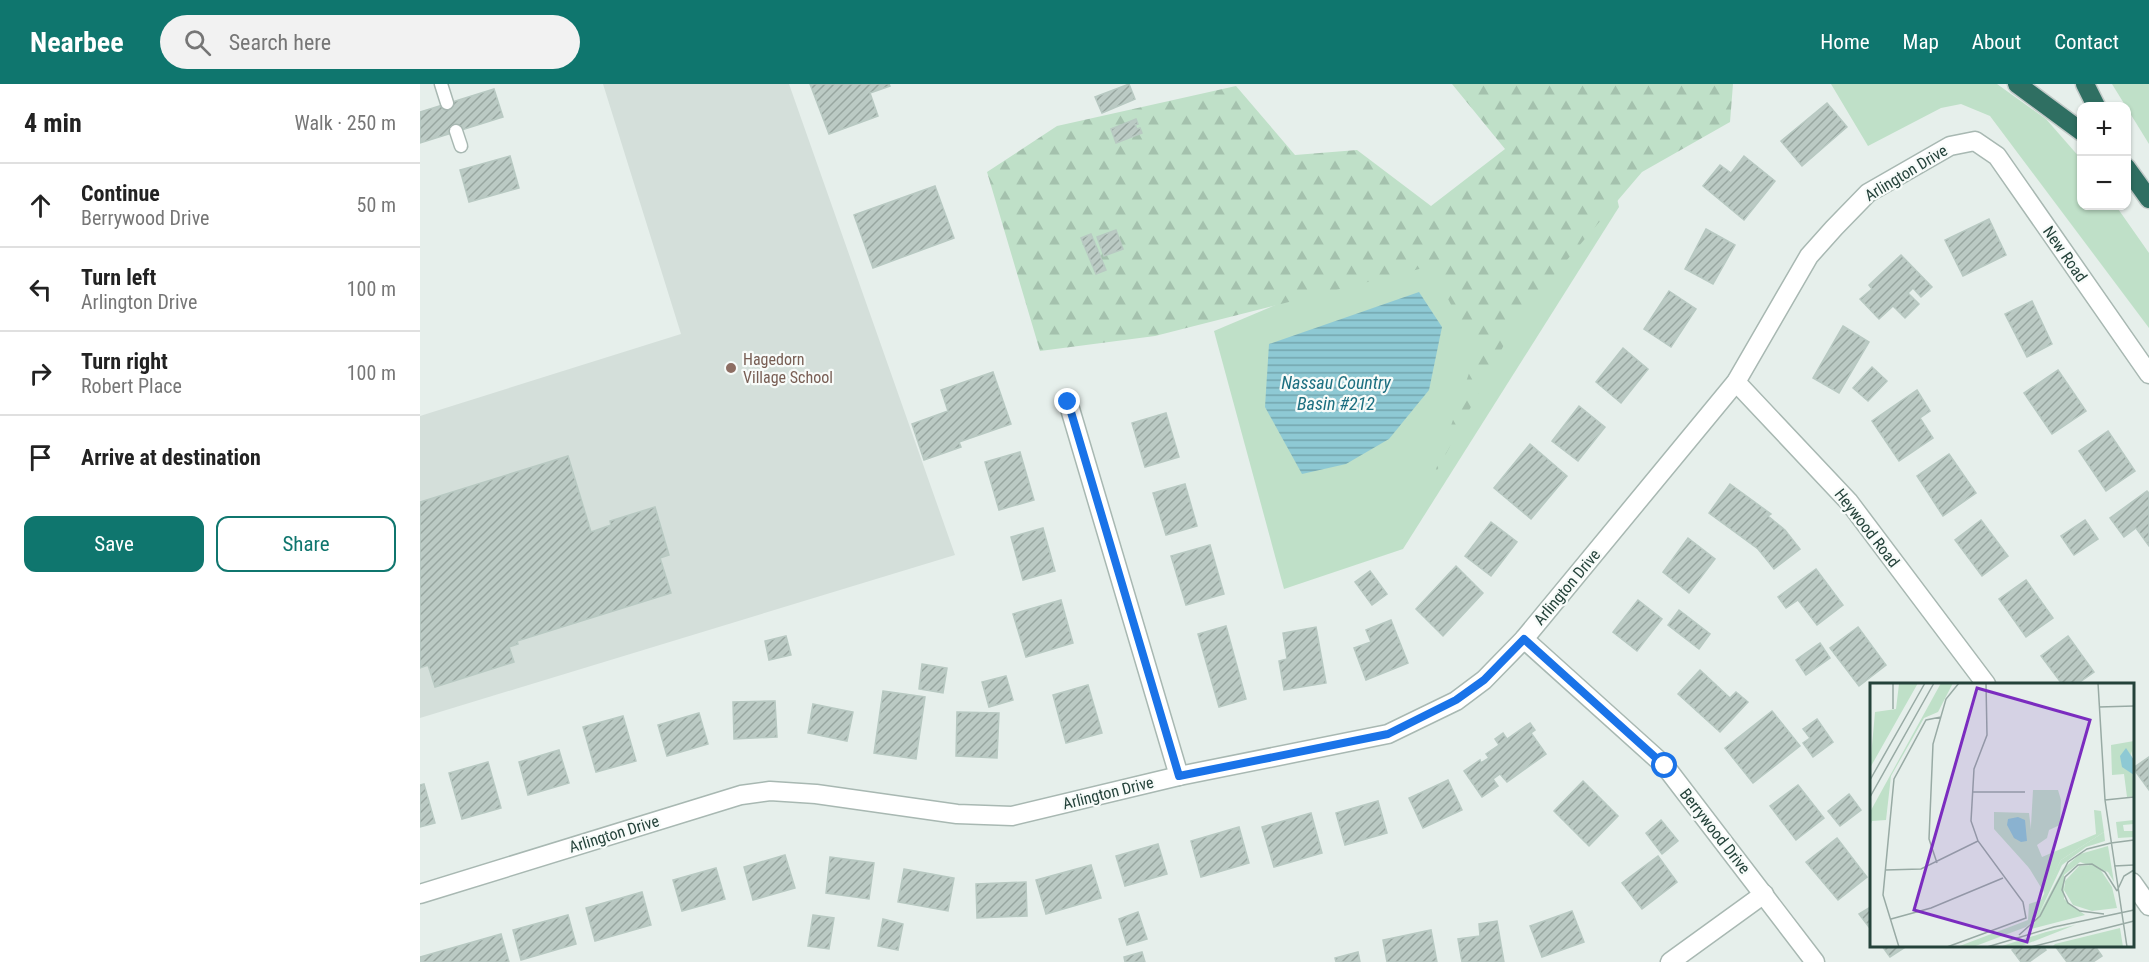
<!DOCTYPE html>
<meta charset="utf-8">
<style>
:root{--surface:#fff;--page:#f2f2f2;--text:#222;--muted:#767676;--line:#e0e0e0;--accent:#0f766e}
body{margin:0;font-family:"Roboto Condensed",sans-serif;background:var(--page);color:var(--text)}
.controls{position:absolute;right:18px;top:18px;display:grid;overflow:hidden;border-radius:12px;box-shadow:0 2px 4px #0004}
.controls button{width:54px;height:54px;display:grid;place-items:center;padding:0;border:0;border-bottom:2px solid var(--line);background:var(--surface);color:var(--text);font:30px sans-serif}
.stop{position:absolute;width:18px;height:18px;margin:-14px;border:4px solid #1a73e8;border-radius:50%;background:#fff}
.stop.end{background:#1a73e8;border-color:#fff;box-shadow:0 2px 6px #0008}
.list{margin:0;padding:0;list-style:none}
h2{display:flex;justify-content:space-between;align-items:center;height:78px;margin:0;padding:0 24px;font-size:26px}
h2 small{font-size:20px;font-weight:400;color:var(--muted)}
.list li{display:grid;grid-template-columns:39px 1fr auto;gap:18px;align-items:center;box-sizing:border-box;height:84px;padding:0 24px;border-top:2px solid var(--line)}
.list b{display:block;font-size:22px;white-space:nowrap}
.list p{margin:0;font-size:20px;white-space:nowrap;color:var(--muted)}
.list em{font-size:20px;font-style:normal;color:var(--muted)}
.actions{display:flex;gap:12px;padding:18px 24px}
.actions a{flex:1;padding:14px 0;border:2px solid var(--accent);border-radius:12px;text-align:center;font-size:21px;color:var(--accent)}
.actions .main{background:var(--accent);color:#fff}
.icon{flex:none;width:33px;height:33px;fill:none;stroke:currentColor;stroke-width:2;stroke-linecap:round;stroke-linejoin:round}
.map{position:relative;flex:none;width:1729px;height:878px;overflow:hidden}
header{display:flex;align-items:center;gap:36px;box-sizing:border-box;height:84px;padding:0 30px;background:var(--accent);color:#fff}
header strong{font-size:28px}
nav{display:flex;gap:33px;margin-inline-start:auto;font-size:21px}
.search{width:420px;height:54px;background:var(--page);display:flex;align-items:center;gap:15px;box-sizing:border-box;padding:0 21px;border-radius:33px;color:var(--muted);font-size:22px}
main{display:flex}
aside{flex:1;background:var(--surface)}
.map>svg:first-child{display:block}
.built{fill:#d4dfda}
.grass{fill:#bfe0c8}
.forest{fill:url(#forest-firs)}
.water{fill:url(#water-rules)}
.building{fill:url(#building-hatch);stroke:#b8c9c2;stroke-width:1.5}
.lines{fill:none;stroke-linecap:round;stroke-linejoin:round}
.service-casing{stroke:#a8b8b2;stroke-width:15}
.minor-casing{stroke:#a8b8b2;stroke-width:21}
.motorway-casing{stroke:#c2cac8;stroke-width:21}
.service{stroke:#fff;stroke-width:12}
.minor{stroke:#fff;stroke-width:18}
.motorway{stroke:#2f6f62;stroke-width:18}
.route{stroke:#1a73e8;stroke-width:8}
.education-dot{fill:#8d6e63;stroke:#f7fbf9;stroke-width:2}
.labels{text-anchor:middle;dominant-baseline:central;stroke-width:4.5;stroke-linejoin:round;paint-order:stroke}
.street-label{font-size:16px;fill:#24423a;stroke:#f7fbf9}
.education-label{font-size:16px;fill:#785e54;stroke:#f7fbf9;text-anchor:start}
.water-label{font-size:18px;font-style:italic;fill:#1c6f80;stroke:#f7fbf9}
.inset-road{fill:none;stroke:#98aaa4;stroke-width:1.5}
.view{fill:#7b2cbf;fill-opacity:0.15;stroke:#7b2cbf;stroke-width:3}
.inset-edge{fill:none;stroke:#24423a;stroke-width:3}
</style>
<header>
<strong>Nearbee</strong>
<div class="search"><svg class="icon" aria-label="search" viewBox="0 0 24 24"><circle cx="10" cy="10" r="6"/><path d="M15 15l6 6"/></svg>Search here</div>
<nav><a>Home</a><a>Map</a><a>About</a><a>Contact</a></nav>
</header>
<main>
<aside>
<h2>4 min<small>Walk · 250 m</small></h2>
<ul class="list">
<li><svg class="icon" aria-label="ahead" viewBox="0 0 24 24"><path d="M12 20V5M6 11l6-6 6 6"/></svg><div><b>Continue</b><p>Berrywood Drive</p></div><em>50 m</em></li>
<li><svg class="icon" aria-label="left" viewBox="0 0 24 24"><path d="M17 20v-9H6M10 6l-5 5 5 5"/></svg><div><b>Turn left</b><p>Arlington Drive</p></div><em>100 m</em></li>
<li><svg class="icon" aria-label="right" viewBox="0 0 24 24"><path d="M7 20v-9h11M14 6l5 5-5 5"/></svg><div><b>Turn right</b><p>Robert Place</p></div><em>100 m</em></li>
<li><svg class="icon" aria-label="arrive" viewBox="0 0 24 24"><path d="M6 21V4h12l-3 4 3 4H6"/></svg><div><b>Arrive at destination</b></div></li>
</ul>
<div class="actions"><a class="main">Save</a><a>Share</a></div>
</aside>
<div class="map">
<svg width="1729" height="878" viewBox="0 0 1729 878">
<defs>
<pattern id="forest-firs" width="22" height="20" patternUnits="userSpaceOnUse" patternTransform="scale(1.5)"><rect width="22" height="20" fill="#bfe0c8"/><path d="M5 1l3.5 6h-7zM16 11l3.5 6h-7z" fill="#a4c1ad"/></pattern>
<pattern id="water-rules" width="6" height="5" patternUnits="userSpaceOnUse" patternTransform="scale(1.5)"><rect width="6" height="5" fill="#8ec9d4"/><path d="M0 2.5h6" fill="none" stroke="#74a5ad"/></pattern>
<pattern id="building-hatch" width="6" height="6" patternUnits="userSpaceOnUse" patternTransform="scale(1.5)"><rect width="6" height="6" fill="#bbcac4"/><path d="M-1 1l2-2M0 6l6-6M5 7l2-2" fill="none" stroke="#98a6a0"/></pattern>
</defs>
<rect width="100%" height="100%" fill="#e6efeb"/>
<!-- built -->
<polygon class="built" points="183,0 369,0 535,471 0,634 0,332 261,250"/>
<!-- grass -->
<g class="grass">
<polygon points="1411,0 1577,0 1626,35 1661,75 1662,122 1696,122 1729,169 1729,244 1570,32 1541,20 1521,24 1448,62"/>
<polygon points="1692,0 1729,0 1729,60"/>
<polygon points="1189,80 1199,123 983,465 864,505 794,247"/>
</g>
<!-- forest -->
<polygon class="forest" points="1032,0 1313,0 1310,38 1222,88 1100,231 1013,394 1056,269 1011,182 735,252 620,267 567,88 637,42 816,2 875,71 937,66 1011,122 1085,65"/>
<!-- water -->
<polygon class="water" points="999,208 1022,243 1009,306 969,355 926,380 882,390 845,323 849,260"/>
<!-- building -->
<g class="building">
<polygon points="390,0 469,0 470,2 450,9 458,32 409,50"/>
<polygon points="709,0 715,15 682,29 675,13"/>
<polygon points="74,5 83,33 0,59 0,28"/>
<polygon points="1407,19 1427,43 1382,82 1361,57"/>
<polygon points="716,35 718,40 715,41 717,45 720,44 722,49 696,59 691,45"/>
<polygon points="90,72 99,104 49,118 40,86"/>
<polygon points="1324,72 1355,97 1324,136 1283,102 1300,81 1311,89"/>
<polygon points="515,102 534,154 453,184 434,131"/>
<polygon points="1569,135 1586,171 1543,192 1525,156"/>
<polygon points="1286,145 1315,161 1293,200 1265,185"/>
<polygon points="696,146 703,165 684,172 677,153"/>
<polygon points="671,150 686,186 676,190 661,154"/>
<polygon points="1481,171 1512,203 1501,213 1493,204 1488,209 1499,220 1485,234 1473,222 1459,235 1440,215 1452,205 1449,201"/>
<polygon points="1249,207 1276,225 1251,263 1224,245"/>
<polygon points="1612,217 1632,260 1607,273 1585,230"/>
<polygon points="1423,242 1449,258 1419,309 1393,294"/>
<polygon points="1203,264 1228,285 1201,319 1176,298"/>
<polygon points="1452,283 1467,297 1448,317 1433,304"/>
<polygon points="1638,286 1666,327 1632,350 1604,309"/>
<polygon points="573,288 591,340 539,358 541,363 504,376 492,340 528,327 521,306"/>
<polygon points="1497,306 1510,327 1500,334 1513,354 1479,377 1452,337"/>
<polygon points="1159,322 1185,343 1158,377 1132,357"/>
<polygon points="746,329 759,373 725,383 712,339"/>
<polygon points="1688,347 1715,387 1686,407 1659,367"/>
<polygon points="1110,360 1147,392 1111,435 1074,404"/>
<polygon points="600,368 614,416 579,426 565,378"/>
<polygon points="1529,370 1556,409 1523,432 1497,392"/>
<polygon points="148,372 171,448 191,441 190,437 235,423 249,471 240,474 251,509 97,557 98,560 89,563 94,578 15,603 8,581 0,584 0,418"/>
<polygon points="765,400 777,442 746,451 733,409"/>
<polygon points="1310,400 1351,430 1348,432 1365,446 1380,465 1354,485 1338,465 1289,429"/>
<polygon points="1727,407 1729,409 1729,462 1716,444 1704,453 1690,434"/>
<polygon points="1561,436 1588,472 1562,492 1535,456"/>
<polygon points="1665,436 1678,455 1654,471 1641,452"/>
<polygon points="1071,438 1097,458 1071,492 1045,472"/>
<polygon points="623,444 635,487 603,496 591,453"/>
<polygon points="1268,454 1295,475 1269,509 1243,488"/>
<polygon points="790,461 804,510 766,521 751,472"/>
<polygon points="1036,482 1063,509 1023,552 996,525"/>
<polygon points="1396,485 1423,521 1397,541 1378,516 1366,524 1358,513"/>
<polygon points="950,487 967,510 952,521 935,498"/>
<polygon points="1606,496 1633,534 1606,553 1579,515"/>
<polygon points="641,516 653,559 606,573 593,530"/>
<polygon points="1218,516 1242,535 1217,567 1193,548"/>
<polygon points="1259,526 1290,550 1279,565 1248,541"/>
<polygon points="971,536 988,579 946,596 934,564 951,558 946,546"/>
<polygon points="806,542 826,615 799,623 778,550"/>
<polygon points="896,543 906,599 864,606 859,577 867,575 863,549"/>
<polygon points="1438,543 1466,581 1439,602 1410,564"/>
<polygon points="366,552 371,571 349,576 345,557"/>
<polygon points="1648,552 1674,588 1657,600 1642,600 1621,572"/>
<polygon points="1400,559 1410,574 1386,591 1376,576"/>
<polygon points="502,580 527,584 523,609 499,605"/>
<polygon points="1280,586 1310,614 1316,608 1328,618 1300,648 1258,610"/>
<polygon points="586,592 593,616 569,623 562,598"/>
<polygon points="668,601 682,649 646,659 633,611"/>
<polygon points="463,607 505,613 496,675 454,669"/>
<polygon points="355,617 357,653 314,655 313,618"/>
<polygon points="393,620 433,628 427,657 388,649"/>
<polygon points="1352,627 1380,662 1333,699 1305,664"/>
<polygon points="537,628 579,629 577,674 536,672"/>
<polygon points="279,629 288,660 247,672 238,641"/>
<polygon points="203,632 216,677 176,688 163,643"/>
<polygon points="1397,635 1413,658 1393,673 1383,659 1390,654 1383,645"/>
<polygon points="1110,639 1115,646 1111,649 1126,670 1087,698 1080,690 1073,695 1078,702 1062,713 1044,687 1060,676 1061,679 1069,674 1066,670 1079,661 1075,655 1083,649 1087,655"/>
<polygon points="139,666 149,699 108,711 99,678"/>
<polygon points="1729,673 1729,706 1713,684"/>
<polygon points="68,678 81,724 42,735 29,689"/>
<polygon points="1028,696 1042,726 1003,744 989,714"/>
<polygon points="1163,697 1198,732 1169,762 1134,727"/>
<polygon points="4,700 15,739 0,743 0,701"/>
<polygon points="1378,701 1404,734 1376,756 1350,722"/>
<polygon points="1429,710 1441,726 1420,742 1408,727"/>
<polygon points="958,717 967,749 925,761 916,729"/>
<polygon points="891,729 902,769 854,783 842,743"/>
<polygon points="1241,736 1258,757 1242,770 1226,749"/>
<polygon points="819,743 829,779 781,793 771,757"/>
<polygon points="1417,754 1447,793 1418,816 1386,778"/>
<polygon points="738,760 747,790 705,802 696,772"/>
<polygon points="365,771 375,804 333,816 324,783"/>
<polygon points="1238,772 1257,798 1222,825 1202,799"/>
<polygon points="410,773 454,779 449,815 406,809"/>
<polygon points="671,781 681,814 626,830 616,796"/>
<polygon points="296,784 305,815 262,827 253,796"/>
<polygon points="484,785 534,794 528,827 478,818"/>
<polygon points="606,798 607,832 557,834 556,800"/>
<polygon points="222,808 231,841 175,857 166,824"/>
<polygon points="1452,822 1452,847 1439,830"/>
<polygon points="1152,827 1164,858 1122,873 1110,842"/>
<polygon points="718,828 727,855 707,861 699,835"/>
<polygon points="148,831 156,860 101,876 93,846"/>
<polygon points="393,831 414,834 409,865 388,862"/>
<polygon points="463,835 483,840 478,866 458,862"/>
<polygon points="1077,837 1084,878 1042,878 1038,855 1060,852 1059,840"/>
<polygon points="1011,846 1017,878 967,878 963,856"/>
<polygon points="81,850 89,878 0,878 0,873"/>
<polygon points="1462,862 1487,862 1470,873"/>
<polygon points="1599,862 1623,862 1626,866 1609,878 1601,878 1592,866"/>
<polygon points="1635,862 1675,862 1682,872 1673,878 1647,878"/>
<polygon points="722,868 725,878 705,878 704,873"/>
<polygon points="938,868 940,878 916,878 915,874"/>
</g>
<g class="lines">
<defs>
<g id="service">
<polyline points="21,0 27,19"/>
<polyline points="36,47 41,62"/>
</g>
<g id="minor">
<polyline points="1316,298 1429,418 1566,600"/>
<polyline points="648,318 759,692"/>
<polyline points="1104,555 1245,682 1395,878"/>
<polyline points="1712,798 1729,822"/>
<polyline points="0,810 321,711 350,707 396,710 537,730 592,732 759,692 968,650 1036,617 1064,596 1104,555 1316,298 1389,172 1414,144 1448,109 1530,62 1555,57 1577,72 1729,290"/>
<polyline points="1250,878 1344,810"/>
</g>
<g id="motorway">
<polyline points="1597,0 1662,48"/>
<polyline points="1665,0 1676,22"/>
<polyline points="1706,83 1729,115"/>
</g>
</defs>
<!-- service casing -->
<use href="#service" class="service-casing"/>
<!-- minor casing -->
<use href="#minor" class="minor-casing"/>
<!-- motorway casing -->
<use href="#motorway" class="motorway-casing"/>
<!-- service -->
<use href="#service" class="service"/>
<!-- minor -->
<use href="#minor" class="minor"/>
<!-- motorway -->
<use href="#motorway" class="motorway"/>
</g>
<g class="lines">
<!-- route -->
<polyline class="route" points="648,318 759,692 968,650 1036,616 1064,596 1104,555 1245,682"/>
</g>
<!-- markers -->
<circle class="education-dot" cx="311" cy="284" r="6"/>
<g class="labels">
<!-- street labels -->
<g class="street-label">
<text transform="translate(1486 89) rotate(-31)">Arlington Drive</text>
<text transform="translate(1645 170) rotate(55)">New Road</text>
<text transform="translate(1447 444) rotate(52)">Heywood Road</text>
<text transform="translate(1147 503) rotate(-50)">Arlington Drive</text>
<text transform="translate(688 709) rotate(-14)">Arlington Drive</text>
<text transform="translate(1295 747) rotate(52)">Berrywood Drive</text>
<text transform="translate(194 750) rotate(-17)">Arlington Drive</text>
</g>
<!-- education labels -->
<g class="education-label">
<text x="323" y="275">Hagedorn<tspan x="323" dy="18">Village School</tspan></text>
</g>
<!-- water labels -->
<g class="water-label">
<text x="916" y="298">Nassau Country<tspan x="916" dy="21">Basin #212</tspan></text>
</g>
</g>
<!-- overview -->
<g transform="translate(1450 599)">
<rect width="264" height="264" fill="#e6efeb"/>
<path d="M124 129 159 130 166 187 160 186 124 146ZM234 149 235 158 216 164 192 182 168 233 156 244 103 264H87L158 237 159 221 171 217 191 177ZM238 163 244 199 238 189 210 179 194 192V216L215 232 161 246 193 186 210 171ZM221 182 230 186 242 204 247 225 222 228 203 222 194 207 195 198 209 183ZM205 242 149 264H129L176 249ZM250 245 253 264H182L185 261Z" fill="#bfe0c8"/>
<path d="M48 0 31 30 0 85 5 29 26 26 29 1ZM71 0H83L68 29 54 35 21 93 16 137 2 138 0 144V129ZM264 58V77L261 68 264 113 257 114 254 91 242 92 241 62ZM163 107H188L191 117 190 142 179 147 177 155 167 162 172 174 226 151 224 127 231 128 234 149 191 177 175 211 150 170 132 153 147 163 160 160ZM264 137V141L253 142 254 148H264V154L248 155 246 139ZM219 189 228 190 237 206 240 224H217L202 212V202Z" fill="#bfe0c8"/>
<path d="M256 65 264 77V92L252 84 250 73ZM148 134 155 137 157 158 151 159 144 155 137 142 138 136Z" fill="#8ec9d4"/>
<path class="inset-road" d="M228 0 235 117 257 264M229 24 264 23M23 26V0M0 97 55 0M103 109H155M0 114 64 0M235 117 264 114M241 160 264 157M67 180 59 156 63 61 76 16 89 0M244 183 264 182M15 187 51 186 108 158M247 208 254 193 264 187M234 231 210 228 198 220 192 207 195 194 208 182 222 181 235 189 247 208M21 236 61 225 133 195M149 252 170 233 198 179 217 166 241 160M29 264 13 212 24 96 56 37 71 34M77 264 156 235 153 219 108 158 101 138 104 86 117 52 116 0M117 264 184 244 264 227M161 264 264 238"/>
<path class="view" d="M107 5 220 37 157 259 44 227Z"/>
<rect width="264" height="264" class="inset-edge"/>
</g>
</svg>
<div class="controls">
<button>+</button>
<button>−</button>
</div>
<div class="stop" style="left:1245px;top:682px"></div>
<div class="stop end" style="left:648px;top:318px"></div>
</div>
</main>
